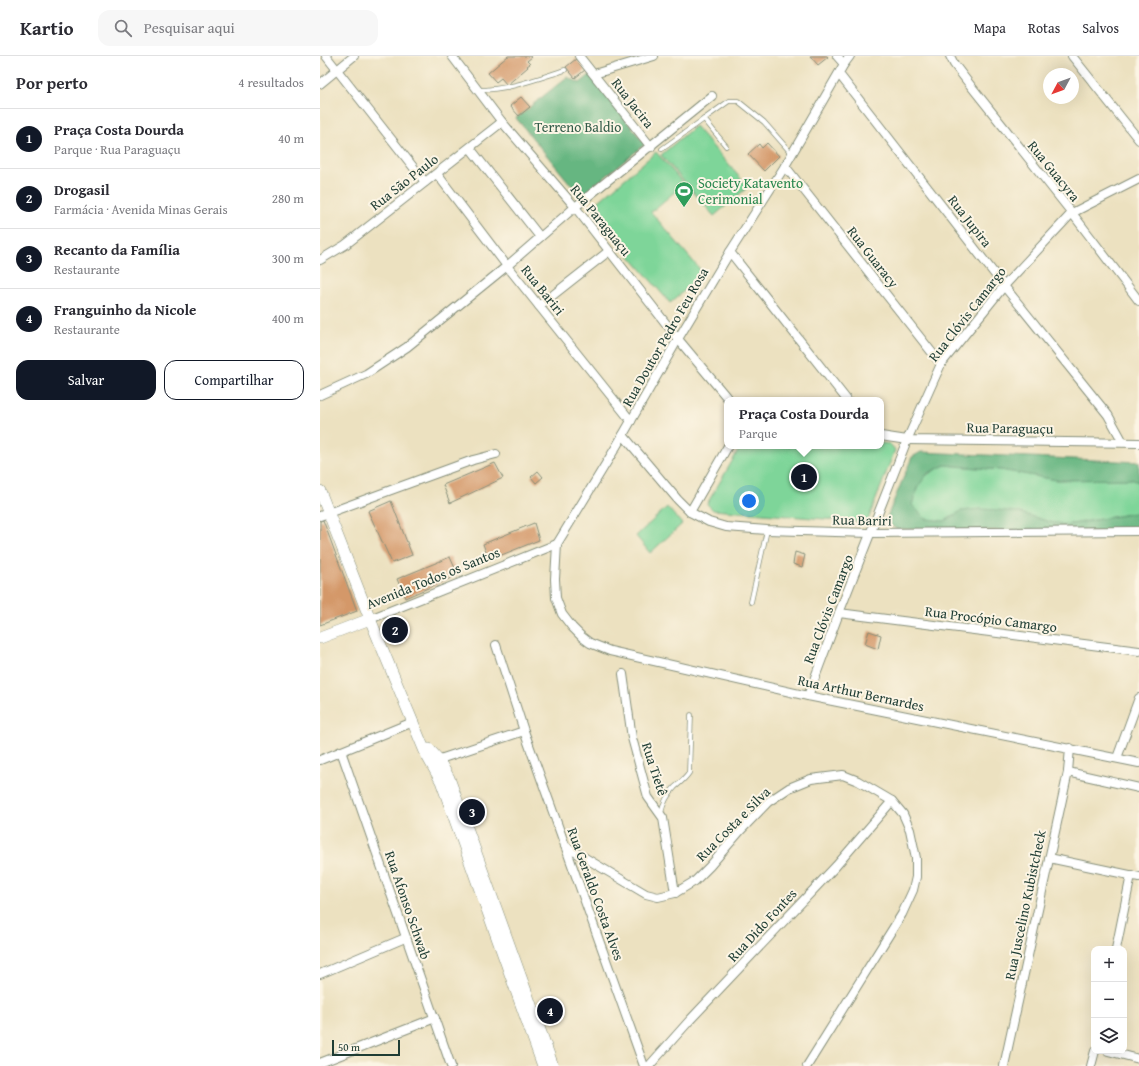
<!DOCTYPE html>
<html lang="pt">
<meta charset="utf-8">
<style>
:root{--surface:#fff;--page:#f7f7f7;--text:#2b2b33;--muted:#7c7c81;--line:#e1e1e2;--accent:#111827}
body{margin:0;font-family:"Gentium Book Plus",serif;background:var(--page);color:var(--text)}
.controls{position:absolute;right:12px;bottom:12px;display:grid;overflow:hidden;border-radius:8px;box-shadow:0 4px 16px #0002}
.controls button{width:36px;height:36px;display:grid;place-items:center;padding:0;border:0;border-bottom:1px solid var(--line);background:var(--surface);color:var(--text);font:20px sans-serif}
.compass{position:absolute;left:723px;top:12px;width:36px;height:36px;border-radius:50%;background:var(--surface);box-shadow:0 4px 16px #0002;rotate:229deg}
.scale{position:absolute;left:12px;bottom:10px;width:68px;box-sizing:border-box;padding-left:4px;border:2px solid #1f3d34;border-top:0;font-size:11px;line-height:14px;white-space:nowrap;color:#1f3d34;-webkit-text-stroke:3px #fcf5e5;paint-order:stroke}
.you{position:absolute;left:429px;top:445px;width:14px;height:14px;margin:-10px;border:3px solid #fff;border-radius:50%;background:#1a73e8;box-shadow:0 0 0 6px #1a73e833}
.badge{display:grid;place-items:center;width:26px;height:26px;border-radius:50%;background:var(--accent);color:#fff;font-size:13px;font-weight:700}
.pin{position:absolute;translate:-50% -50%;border:2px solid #fff;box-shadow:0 1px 4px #0006}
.popup{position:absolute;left:404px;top:341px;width:160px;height:52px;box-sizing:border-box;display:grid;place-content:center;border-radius:8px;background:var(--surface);filter:drop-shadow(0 1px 3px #0005);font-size:13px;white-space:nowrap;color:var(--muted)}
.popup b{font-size:15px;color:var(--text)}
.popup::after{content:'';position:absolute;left:50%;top:100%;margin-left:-8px;border:8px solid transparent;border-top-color:var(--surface)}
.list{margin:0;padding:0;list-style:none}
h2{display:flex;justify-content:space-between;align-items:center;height:52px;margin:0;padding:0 16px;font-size:17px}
h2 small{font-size:13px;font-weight:400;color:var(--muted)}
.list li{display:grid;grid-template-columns:26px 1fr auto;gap:12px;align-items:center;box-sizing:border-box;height:60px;padding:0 16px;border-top:1px solid var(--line)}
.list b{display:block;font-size:15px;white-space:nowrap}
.list p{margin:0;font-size:13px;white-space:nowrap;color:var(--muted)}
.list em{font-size:13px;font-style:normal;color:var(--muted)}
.actions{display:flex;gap:8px;padding:12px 16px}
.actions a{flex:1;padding:9px 0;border:1px solid var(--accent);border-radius:12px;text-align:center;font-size:14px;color:var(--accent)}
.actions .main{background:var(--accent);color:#fff}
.icon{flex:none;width:22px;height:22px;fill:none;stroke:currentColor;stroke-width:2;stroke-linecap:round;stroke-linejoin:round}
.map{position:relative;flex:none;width:819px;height:1010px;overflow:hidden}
header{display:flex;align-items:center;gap:24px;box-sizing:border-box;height:56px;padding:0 20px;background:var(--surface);border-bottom:1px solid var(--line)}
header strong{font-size:19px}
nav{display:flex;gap:22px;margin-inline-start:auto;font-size:14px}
.search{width:280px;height:36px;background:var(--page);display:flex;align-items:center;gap:10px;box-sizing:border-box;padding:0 14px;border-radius:12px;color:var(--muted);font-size:15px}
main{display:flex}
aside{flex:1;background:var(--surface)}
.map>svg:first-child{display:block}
.green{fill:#7ed599;stroke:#4e8966}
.forest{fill:#66b681;stroke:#427a5a}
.building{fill:#d49869}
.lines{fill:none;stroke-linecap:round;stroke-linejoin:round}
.lane-casing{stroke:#868f7a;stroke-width:5.5}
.street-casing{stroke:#868f7a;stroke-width:10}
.secondary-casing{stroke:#868f7a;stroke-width:12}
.lane{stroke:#fff;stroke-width:4}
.street{stroke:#fff;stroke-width:8}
.secondary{stroke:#fff;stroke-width:11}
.labels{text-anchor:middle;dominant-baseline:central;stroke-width:4;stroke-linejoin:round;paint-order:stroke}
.street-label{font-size:14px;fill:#1f3d34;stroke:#fcf5e5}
.park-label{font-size:14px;fill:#325b48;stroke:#fcf5e5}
.leisure-label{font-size:14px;fill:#27864d;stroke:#fcf5e5;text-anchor:start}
</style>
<header>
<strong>Kartio</strong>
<div class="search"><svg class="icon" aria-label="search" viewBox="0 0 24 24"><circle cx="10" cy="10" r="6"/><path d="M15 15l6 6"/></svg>Pesquisar aqui</div>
<nav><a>Mapa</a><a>Rotas</a><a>Salvos</a></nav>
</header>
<main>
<aside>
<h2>Por perto<small>4 resultados</small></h2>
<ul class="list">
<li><span class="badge">1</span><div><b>Praça Costa Dourda</b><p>Parque · Rua Paraguaçu</p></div><em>40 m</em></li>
<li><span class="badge">2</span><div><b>Drogasil</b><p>Farmácia · Avenida Minas Gerais</p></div><em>280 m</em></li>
<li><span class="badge">3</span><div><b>Recanto da Família</b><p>Restaurante</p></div><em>300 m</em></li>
<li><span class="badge">4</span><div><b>Franguinho da Nicole</b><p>Restaurante</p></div><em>400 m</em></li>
</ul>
<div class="actions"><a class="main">Salvar</a><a>Compartilhar</a></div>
</aside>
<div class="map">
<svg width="819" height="1010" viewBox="0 0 819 1010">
<rect width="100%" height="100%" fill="#fcf5e5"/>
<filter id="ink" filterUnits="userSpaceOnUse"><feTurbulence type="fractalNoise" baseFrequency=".025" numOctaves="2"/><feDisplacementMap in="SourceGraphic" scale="8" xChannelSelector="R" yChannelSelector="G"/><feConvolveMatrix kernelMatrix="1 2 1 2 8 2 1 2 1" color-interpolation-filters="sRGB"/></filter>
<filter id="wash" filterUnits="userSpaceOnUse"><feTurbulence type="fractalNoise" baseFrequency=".012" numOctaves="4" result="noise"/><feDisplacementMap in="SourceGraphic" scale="16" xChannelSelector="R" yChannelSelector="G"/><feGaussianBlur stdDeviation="0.9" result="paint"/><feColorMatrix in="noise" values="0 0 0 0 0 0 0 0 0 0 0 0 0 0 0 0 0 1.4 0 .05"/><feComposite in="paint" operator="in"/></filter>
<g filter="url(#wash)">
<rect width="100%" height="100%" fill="#ece1c0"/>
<!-- green -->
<g class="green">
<polygon points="375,70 428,131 394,160 341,99"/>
<polygon points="336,96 364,128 331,156 384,218 350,247 297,185 300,183 272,151"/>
<polygon points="561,387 570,388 575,394 548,464 542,466 393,454 387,448 421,390 561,390"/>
<path d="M625 409 681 414 737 424 811 423 819 426V455L815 457 752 468 734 467 716 462 641 455 625 465 606 463 592 449C598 424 602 420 625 409Z"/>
<polygon points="347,451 362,468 330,497 316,480"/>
</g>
<!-- forest -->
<g class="forest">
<polygon points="270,19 325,88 261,141 196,62 247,21 260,27"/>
<polygon points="601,396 819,406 819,426 811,423 737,424 681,414 625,409 608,417 597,432 592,449 606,463 625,465 641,455 660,453 678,454 697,456 734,467 752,468 815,457 819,455 819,476 576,473 569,468 567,461 592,401"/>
</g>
<g id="blocks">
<!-- building -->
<g class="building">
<polygon points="188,0 210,0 212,1 207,5 210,8 207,10 208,11 187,29 181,22 176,26 168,17"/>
<polygon points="490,0 507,0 508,1 498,9"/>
<polygon points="256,3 265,14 255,22 246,11"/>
<polygon points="201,41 210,51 199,60 190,50"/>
<polygon points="447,87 459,100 444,115 428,98 439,88 442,92"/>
<polygon points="175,407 183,422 130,447 123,429"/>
<polygon points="218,415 223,421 216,427 211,421"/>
<polygon points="71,445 92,499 72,507 48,455"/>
<polygon points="3,464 37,555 0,569 0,465"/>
<polygon points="214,467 219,484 169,504 163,488"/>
<polygon points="475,496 485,499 482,511 473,508"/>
<polygon points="130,501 138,519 85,542 77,523"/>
<polygon points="549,575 561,579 558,593 545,588"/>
</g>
</g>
</g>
<g filter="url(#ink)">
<use href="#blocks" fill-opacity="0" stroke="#868f7a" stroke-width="1"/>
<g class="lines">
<defs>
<g id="lane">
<path d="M158 34C188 34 216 23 245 14"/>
<polyline points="406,90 384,63 409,45 418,45 444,66 472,98"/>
<polyline points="342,93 384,63"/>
<polyline points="431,546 447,474"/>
<path d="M341 757C343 748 348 738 355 731 361 726 365 723 369 717L371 659"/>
</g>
<g id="street">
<polyline points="6,0 105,126"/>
<polyline points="132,0 182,66 255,151 358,283 409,344"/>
<polyline points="259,0 331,91"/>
<polyline points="517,0 524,8"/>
<polyline points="530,0 524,8 465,110 410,196 358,283 296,391 237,488 235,523 236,542 242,558 252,571 262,581 270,587 290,595 488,640 819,707"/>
<polyline points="630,0 634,8 647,25 752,157 819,245"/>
<polyline points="752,0 819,84"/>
<polyline points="274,18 334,0"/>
<polyline points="519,18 684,230 788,359 803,386"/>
<polyline points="0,28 34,0"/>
<polyline points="150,92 220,181"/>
<polyline points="465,110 621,308"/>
<polyline points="117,118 187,210 311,365"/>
<polyline points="410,196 527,344"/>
<polyline points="0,204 25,189 182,66"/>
<polyline points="219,250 289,195"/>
<polyline points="0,339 46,318 87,291 187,210 255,151 392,40"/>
<polyline points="303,379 358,444 370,456 389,466 406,471 447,474 550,477 819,475"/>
<polyline points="561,380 587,384 819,387"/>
<polyline points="370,456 408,390"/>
<polyline points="0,460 153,404 176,398"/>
<polyline points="519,557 819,595"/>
<polyline points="50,563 237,488"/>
<polyline points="176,589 204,675 324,1010"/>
<polyline points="303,618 312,682 328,741 343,762 355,837"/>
<polyline points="488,640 519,557 587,384 621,308 684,230 752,157 819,123"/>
<polyline points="21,695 131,1010"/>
<polyline points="797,702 819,642"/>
<polyline points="0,704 93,666"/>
<polyline points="114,705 204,675"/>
<polyline points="748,716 819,732"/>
<polyline points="245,790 326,838 338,841 355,837 375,825 390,810 421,774 448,746 469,732 491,723 523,719 538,725 572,745 583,758 590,774 596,802 596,821 593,834 582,858 487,1010"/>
<polyline points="729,802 819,821"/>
<polyline points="796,893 811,819"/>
<polyline points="0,918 85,882"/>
<polyline points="788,995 819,1003"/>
<polyline points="0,1007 115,962"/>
<polyline points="329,1010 370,964 516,810 572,745"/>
<polyline points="684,1010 748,716 750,692"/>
<polyline points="771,1010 775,995"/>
</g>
<g id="secondary">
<polyline points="0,435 50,563 106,698 121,725 223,1010"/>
<polyline points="0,582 50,563"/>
<polyline points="109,693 118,703 129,722 233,1010"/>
</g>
</defs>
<!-- lane casing -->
<use href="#lane" class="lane-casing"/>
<!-- street casing -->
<use href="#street" class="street-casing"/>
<!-- secondary casing -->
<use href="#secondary" class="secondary-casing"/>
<!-- lane -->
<use href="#lane" class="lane"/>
<!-- street -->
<use href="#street" class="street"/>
<!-- secondary -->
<use href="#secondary" class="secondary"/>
</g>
</g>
<!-- icons -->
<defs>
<symbol id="stadium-pin" viewBox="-11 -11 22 30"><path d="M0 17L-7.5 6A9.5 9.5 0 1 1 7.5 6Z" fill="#2e9e5b" stroke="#fcf5e5"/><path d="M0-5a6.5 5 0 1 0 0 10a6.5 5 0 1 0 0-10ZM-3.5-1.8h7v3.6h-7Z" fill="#fff"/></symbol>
</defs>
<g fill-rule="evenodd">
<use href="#stadium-pin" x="353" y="124" width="22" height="30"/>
</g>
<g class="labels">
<!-- street labels -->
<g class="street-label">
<text transform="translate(313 47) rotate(52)">Rua Jacira</text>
<text transform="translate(734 115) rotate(51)">Rua Guacyra</text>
<text transform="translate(84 126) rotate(-38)">Rua São Paulo</text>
<text transform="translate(281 164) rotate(51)">Rua Paraguaçu</text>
<text transform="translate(650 165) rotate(52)">Rua Jupira</text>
<text transform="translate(553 201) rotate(52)">Rua Guaracy</text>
<text transform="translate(223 234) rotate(51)">Rua Bariri</text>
<text transform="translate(647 258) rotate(-52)">Rua Clóvis Camargo</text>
<text transform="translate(345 281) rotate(-60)">Rua Doutor Pedro Feu Rosa</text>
<text transform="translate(690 372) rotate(1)">Rua Paraguaçu</text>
<text transform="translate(542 464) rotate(1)">Rua Bariri</text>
<text transform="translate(113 522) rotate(-22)">Avenida Todos os Santos</text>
<text transform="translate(508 553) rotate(-69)">Rua Clóvis Camargo</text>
<text transform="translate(671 563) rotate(7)">Rua Procópio Camargo</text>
<text transform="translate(541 637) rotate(12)">Rua Arthur Bernardes</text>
<text transform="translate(335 713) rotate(72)">Rua Tietê</text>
<text transform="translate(413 768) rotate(-45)">Rua Costa e Silva</text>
<text transform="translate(276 838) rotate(70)">Rua Geraldo Costa Alves</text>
<text transform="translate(88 849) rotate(71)">Rua Afonso Schwab</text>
<text transform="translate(705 849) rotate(-78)">Rua Juscelino Kubistcheck</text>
<text transform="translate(442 869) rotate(-47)">Rua Dido Fontes</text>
</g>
<!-- park labels -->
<g class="park-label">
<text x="258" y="71">Terreno Baldio</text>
</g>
<!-- leisure labels -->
<g class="leisure-label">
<text x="378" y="127">Society Katavento<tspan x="378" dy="16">Cerimonial</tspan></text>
</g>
</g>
</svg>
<div class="controls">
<button>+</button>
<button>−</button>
<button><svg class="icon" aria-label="layers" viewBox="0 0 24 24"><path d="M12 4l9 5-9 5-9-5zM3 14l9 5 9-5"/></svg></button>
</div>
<svg class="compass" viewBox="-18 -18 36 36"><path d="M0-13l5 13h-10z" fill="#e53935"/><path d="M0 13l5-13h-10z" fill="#7c7c81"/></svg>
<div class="scale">50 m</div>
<div class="you"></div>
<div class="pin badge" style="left:484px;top:421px">1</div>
<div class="popup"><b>Praça Costa Dourda</b>Parque</div>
<div class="pin badge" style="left:75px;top:574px">2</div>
<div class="pin badge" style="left:152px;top:756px">3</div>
<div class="pin badge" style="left:230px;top:955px">4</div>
</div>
</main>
